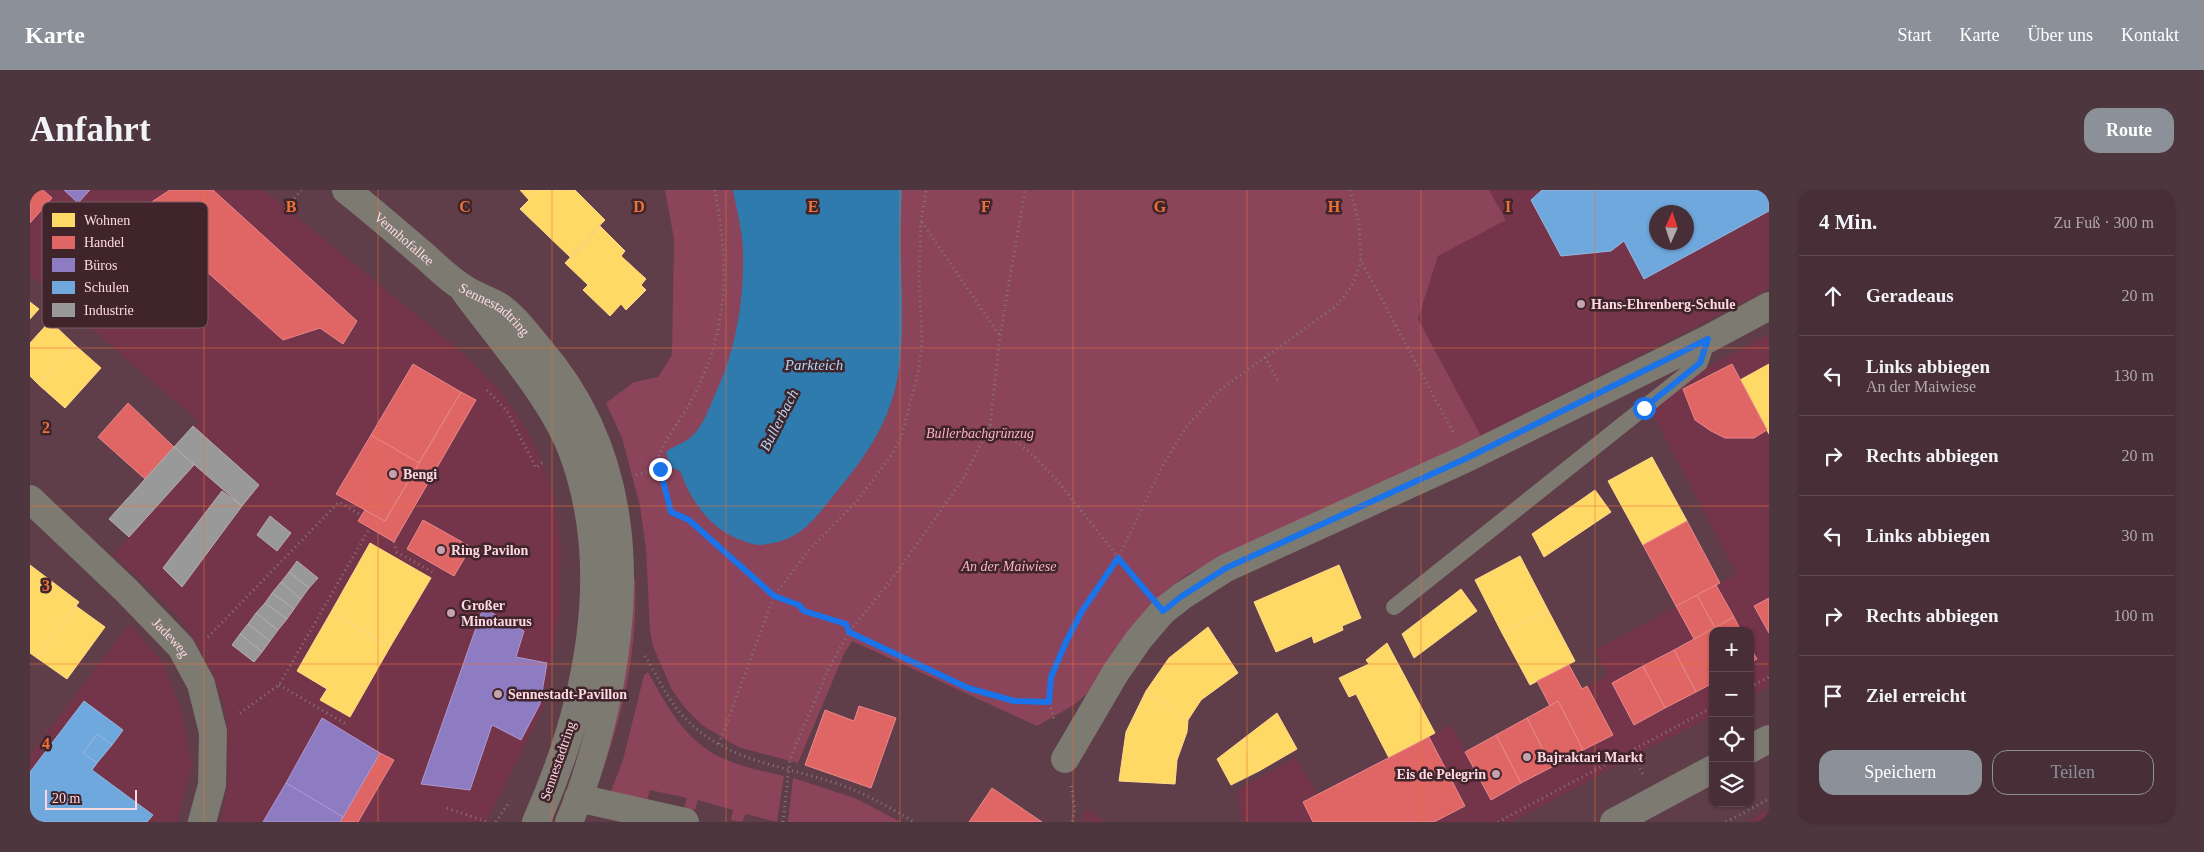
<!DOCTYPE html>
<html lang="de">
<meta charset="utf-8">
<style>
:root{--surface:#472e37;--page:#4e363f;--text:#f1f3f6;--muted:#b0a8ad;--line:#5f4a52;--accent:#8c9099}
body{margin:0;font-family:"Times New Roman",serif;background:var(--page);color:var(--text)}
.controls{position:absolute;right:15px;bottom:15px;display:grid;overflow:hidden;border-radius:10px;box-shadow:0 1px 4px #0004}
.controls button{width:45px;height:45px;display:grid;place-items:center;padding:0;border:0;border-bottom:1px solid var(--line);background:var(--surface);color:var(--text);font:25px sans-serif}
.compass{position:absolute;left:1619px;top:15px;width:45px;height:45px;border-radius:50%;background:var(--surface);box-shadow:0 1px 4px #0004;rotate:3deg}
.scale{position:absolute;left:15px;bottom:12px;width:92px;box-sizing:border-box;padding-left:5px;border:2px solid #fed8e1;border-top:0;font-size:14px;line-height:18px;white-space:nowrap;color:#fed8e1;-webkit-text-stroke:4px #40242c;paint-order:stroke}
.stop{position:absolute;width:15px;height:15px;margin:-11px;border:4px solid #1a73e8;border-radius:50%;background:#fff}
.stop.end{background:#1a73e8;border-color:#fff;box-shadow:0 1px 5px #0008}
.list{margin:0;padding:0;list-style:none}
h2{display:flex;justify-content:space-between;align-items:center;height:65px;margin:0;padding:0 20px;font-size:21px}
h2 small{font-size:16px;font-weight:400;color:var(--muted)}
.list li{display:grid;grid-template-columns:32px 1fr auto;gap:15px;align-items:center;box-sizing:border-box;height:80px;padding:0 20px;border-top:1px solid var(--line)}
.list b{display:block;font-size:19px;white-space:nowrap}
.list p{margin:0;font-size:16px;white-space:nowrap;color:var(--muted)}
.list em{font-size:16px;font-style:normal;color:var(--muted)}
.actions{display:flex;gap:10px;padding:15px 20px}
.actions a{flex:1;padding:11px 0;border:1px solid var(--accent);border-radius:15px;text-align:center;font-size:18px;color:var(--accent)}
.actions .main{background:var(--accent);color:#fff}
.icon{flex:none;width:28px;height:28px;fill:none;stroke:currentColor;stroke-width:2;stroke-linecap:round;stroke-linejoin:round}
.map{position:relative;flex:none;width:1739px;height:632px;overflow:hidden;border-radius:15px}
header{display:flex;align-items:center;gap:30px;box-sizing:border-box;height:70px;padding:0 25px;background:var(--accent);color:#fff}
header strong{font-size:24px}
nav{display:flex;gap:28px;margin-inline-start:auto;font-size:18px}
.intro{display:flex;align-items:center;justify-content:space-between;box-sizing:border-box;height:120px;padding:0 30px}
h1{margin:0;font-size:35px}
.button{padding:12px 22px;border-radius:15px;background:var(--accent);color:#fff;font-size:18px;font-weight:700}
main{display:flex;gap:30px;padding:0 30px}
aside{flex:1;background:var(--surface);border-radius:15px;box-shadow:0 1px 4px #0004}
.map>svg:first-child{display:block}
.built{fill:#743449;fill-rule:evenodd}
.green{fill:#8b445a}
.water{fill:#2f7bae}
.homes{fill:#ffd966;stroke:#ffd98b}
.shops{fill:#e06666;stroke:#e9888b}
.offices{fill:#8e7cc3;stroke:#b098cc}
.schools{fill:#6fa8dc;stroke:#9ab6de;fill-rule:evenodd}
.industry{fill:#999;stroke:#b7acaf}
.lines{fill:none;stroke-linecap:round;stroke-linejoin:round}
.path{stroke:#837976;stroke-width:3;stroke-dasharray:1 4;stroke-linecap:butt}
.lane{stroke:#7c7a71;stroke-width:16}
.street{stroke:#7c7a71;stroke-width:28}
.route{stroke:#1a73e8;stroke-width:6}
.grid{fill:none;stroke:#ec7237;stroke-width:1;stroke-opacity:0.55}
.poi-dot{fill:#c6a2ac;stroke:#40242c;stroke-width:2}
.labels{text-anchor:middle;dominant-baseline:central;stroke-width:5;stroke-linejoin:round;paint-order:stroke}
.street-label{font-size:14px;fill:#fed8e1;stroke:#40242c}
.poi-label{font-size:14px;font-weight:bold;fill:#fed8e1;stroke:#40242c;text-anchor:start}
.park-label{font-size:14px;font-style:italic;fill:#fbb2c5;stroke:#40242c}
.water-label{font-size:15px;font-style:italic;fill:#b1d8f6;stroke:#40242c}
.key{fill:#40242c;stroke:#795a62;stroke-width:1}
.key-label{font-size:14px;fill:#fed8e1}
.grid-label{font-size:16px;text-anchor:middle;font-weight:bold;fill:#ec7237;stroke:#40242c;stroke-width:5;stroke-linejoin:round;paint-order:stroke}
</style>
<header>
<strong>Karte</strong>
<nav><a>Start</a><a>Karte</a><a>Über uns</a><a>Kontakt</a></nav>
</header>
<div class="intro"><h1>Anfahrt</h1><a class="button">Route</a></div>
<main>
<div class="map">
<svg width="1739" height="632" viewBox="0 0 1739 632">
<rect width="100%" height="100%" fill="#5f3e49"/>
<!-- built -->
<g class="built">
<polygon points="0,0 234,0 433,163 469,200 481,216 496,239 515,278 523,303 531,354 530,418 515,515 456,632 190,632 199,590 198,547 194,514 178,473 158,439 132,410 83,365 164,275 144,257 168,231 0,85"/>
<path d="M1459 0H1739V99L1451 246 1388 129 1408 66 1476 30ZM1626 22H1656V52H1626Z"/>
<polygon points="1739,144 1739,496 1720,506 1720,441 1683,441 1683,526 1609,563 1483,632 1213,632 1206,601 1266,567 1287,604 1421,535 1435,562 1578,485 1565,460 1707,384 1621,221 1669,182"/>
<polygon points="99,434 133,472 152,522 162,577 147,632 0,632 0,565"/>
<polygon points="1055,619 1073,630 1075,632 1052,632"/>
<polygon points="1739,620 1739,632 1716,632 1736,621"/>
</g>
<!-- green -->
<g class="green">
<polygon points="635,0 1459,0 1476,30 1408,66 1388,129 1451,246 1158,384 1135,401 1098,441 1060,501 1044,515 1007,536 822,451 814,464 768,573 708,557 672,535 656,519 642,500 623,456 620,441 616,359 610,316 592,248 576,213 604,192 628,187 642,165 644,49"/>
<path d="M600 389H605C608 460 593 525 569 591Z"/>
<path d="M618 482C635 513 655 550 688 566 708 576 732 581 754 586L747 632 716 624 712 632 701 630 703 620 668 610 665 620 654 618 657 608 620 600 617 610 580 604 593 570 614 485Z"/>
<polygon points="763,588 825,608 871,632 758,632"/>
</g>
<!-- water -->
<path class="water" d="M703 0H872C871 24 870 48 871 72 872 122 877 178 856 226 844 255 824 280 804 305 781 333 769 352 729 355 723 355 717 352 711 350 680 339 661 311 650 281L640 277 636 262C642 256 655 254 664 244 673 235 679 219 684 207 705 163 714 113 713 64 713 43 707 21 703 0Z"/>
<!-- homes -->
<g class="homes">
<polygon points="490,0 509,0 499,10"/>
<polygon points="509,0 545,0 575,30 540,67 490,19"/>
<polygon points="570,36 595,61 591,66 616,89 611,95 616,100 596,120 591,114 580,126 553,100 558,95 535,73"/>
<polygon points="0,112 9,119 0,129"/>
<polygon points="20,131 45,155 9,195 0,186 0,153"/>
<polygon points="45,155 71,178 35,218 9,195"/>
<polygon points="1739,174 1739,223 1730,228 1710,190"/>
<polygon points="1739,223 1739,244 1730,228"/>
<polygon points="1622,267 1657,331 1613,355 1578,291"/>
<polygon points="1565,300 1581,322 1514,367 1502,344"/>
<polygon points="340,353 401,388 360,457 301,422"/>
<polygon points="1490,366 1518,420 1472,443 1445,390"/>
<polygon points="0,375 49,412 7,468 0,463"/>
<polygon points="1309,375 1331,428 1312,436 1313,440 1284,453 1282,446 1246,462 1224,412"/>
<polygon points="1431,399 1447,421 1384,468 1372,444"/>
<polygon points="46,416 75,437 37,489 7,468"/>
<polygon points="1518,420 1545,471 1500,495 1472,443"/>
<polygon points="301,422 360,457 320,527 290,510 297,499 267,481"/>
<polygon points="1178,437 1208,483 1171,510 1158,530 1116,501 1139,468"/>
<polygon points="1357,453 1405,543 1359,568 1326,504 1319,507 1309,488 1339,474 1336,470"/>
<polygon points="1116,501 1158,530 1157,542 1147,570 1145,594 1089,591 1096,542"/>
<polygon points="1247,523 1267,559 1229,581 1213,549"/>
<polygon points="1213,549 1229,581 1201,595 1187,569"/>
</g>
<!-- shops -->
<g class="shops">
<polygon points="0,0 13,0 22,8 0,33"/>
<polygon points="140,0 183,0 327,131 313,154 290,138 253,150 117,28 120,13"/>
<polygon points="383,174 431,202 389,273 341,245"/>
<polygon points="1702,174 1737,240 1724,248 1695,248 1681,241 1665,230 1653,199"/>
<polygon points="431,202 446,210 364,352 328,331 335,320 355,331"/>
<polygon points="98,213 144,257 115,289 68,247"/>
<polygon points="341,245 389,273 355,331 306,304"/>
<polygon points="393,330 441,357 424,386 377,359"/>
<polygon points="1657,331 1690,393 1646,416 1613,355"/>
<polygon points="1686,395 1704,427 1685,438 1667,405"/>
<polygon points="1667,405 1685,438 1664,449 1646,416"/>
<polygon points="1739,408 1739,443 1724,416"/>
<polygon points="1704,427 1711,441 1683,441 1683,493 1666,502 1644,460"/>
<polygon points="1720,457 1727,469 1720,473"/>
<polygon points="1644,460 1666,502 1635,518 1613,476"/>
<polygon points="1539,475 1552,499 1557,496 1583,545 1553,560 1528,511 1520,516 1507,491"/>
<polygon points="1613,476 1635,518 1604,535 1582,493"/>
<polygon points="1528,511 1553,560 1522,577 1497,528"/>
<polygon points="829,516 866,528 841,598 775,575 795,520 824,531"/>
<polygon points="1497,528 1522,577 1491,593 1466,545"/>
<polygon points="1466,545 1491,593 1461,610 1435,562"/>
<polygon points="1399,547 1435,616 1404,632 1283,632 1273,612"/>
<polygon points="350,563 364,570 328,632 310,632"/>
<polygon points="962,598 1012,632 939,632"/>
</g>
<!-- offices -->
<g class="offices">
<polygon points="34,0 60,0 48,13"/>
<polygon points="453,418 494,441 486,467 517,473 510,514 491,550 462,535 440,600 391,594"/>
<polygon points="292,528 350,563 313,627 256,593"/>
<polygon points="256,593 313,627 310,632 233,632"/>
</g>
<!-- schools -->
<g class="schools">
<path d="M1512 0H1739V21L1614 89 1594 51 1581 61 1531 66 1501 10ZM1626 22H1656V52H1626Z"/>
<polygon points="54,511 93,540 82,555 67,544 53,563 67,573 62,580 123,625 117,632 0,632 0,582"/>
<polygon points="67,544 82,555 67,573 53,563"/>
</g>
<!-- industry -->
<g class="industry">
<polygon points="163,236 229,295 212,316 144,257"/>
<polygon points="144,257 164,275 99,347 79,329"/>
<polygon points="192,301 212,316 152,397 133,378"/>
<polygon points="240,326 261,343 247,361 227,345"/>
<polygon points="267,371 288,388 279,398 259,382"/>
<polygon points="259,382 279,398 271,409 251,392"/>
<polygon points="251,392 271,409 264,419 242,403"/>
<polygon points="242,403 264,419 257,429 235,413"/>
<polygon points="235,413 257,429 248,440 226,423"/>
<polygon points="226,423 248,440 240,451 218,434"/>
<polygon points="218,434 240,451 232,462 210,444"/>
<polygon points="210,444 232,462 224,472 202,455"/>
</g>
<g class="lines">
<!-- path -->
<g class="path">
<path d="M685 0C694 50 699 101 685 151 680 171 671 193 661 211 655 223 630 256 629 267 628 285 636 305 641 323L659 330 744 406 769 415 774 421 816 434 819 442 938 498 984 511 1019 512 1024 529"/>
<polyline points="1320,0 1329,33 1331,71 1423,242"/>
<polyline points="255,20 271,0"/>
<polyline points="892,32 970,146"/>
<polyline points="1235,167 1249,193"/>
<polyline points="457,200 477,221 506,278 513,272"/>
<polyline points="960,236 987,252 1006,268 1029,293 1113,398"/>
<polyline points="606,285 630,279"/>
<polyline points="364,352 367,362 404,383"/>
<polyline points="178,447 309,312 329,324"/>
<path d="M615 466C628 487 639 513 657 530 696 570 748 575 799 591 832 601 855 615 884 632"/>
<polyline points="249,495 316,534"/>
<polyline points="1720,497 1739,487"/>
<polyline points="1019,512 1021,487 1036,452 1052,421 1084,376 1132,277 1156,237 1190,200 1306,116 1322,96 1331,71"/>
<polyline points="210,523 249,495 338,341"/>
<polyline points="689,554 744,406 779,360 827,311 863,263 871,247 888,184 892,154 889,86 891,31 896,0"/>
<polyline points="1602,560 1613,585"/>
<polyline points="1041,596 1045,619 1042,632"/>
<polyline points="417,618 457,632"/>
<polyline points="466,632 480,611"/>
<polyline points="753,632 760,569 797,482 819,442 862,389 933,289 960,236 970,146 995,0"/>
<polyline points="1468,632 1683,517"/>
<polyline points="1696,632 1739,609"/>
</g>
<!-- lane -->
<polyline class="lane" points="1364,417 1670,173 1678,149"/>
<!-- street -->
<g class="street">
<path id="s1" d="M316 0C344 22 370 45 397 68 408 78 419 89 432 97 443 105 457 109 469 116 483 125 497 144 508 157 598 260 603 389 575 517 566 556 555 595 539 632"/>
<path d="M435 102C469 148 521 207 541 258 588 379 557 518 506 632"/>
<path id="s2" d="M0 309 96 400 151 457 171 494 183 542 182 595 172 632"/>
<polyline points="1720,559 1739,549"/>
<polyline points="1035,569 1086,482 1109,449 1133,421 1152,406 1196,378 1437,268 1678,149 1739,116"/>
<polyline points="548,608 655,632"/>
<polyline points="1584,632 1683,579"/>
</g>
</g>
<g class="lines">
<!-- route -->
<polyline class="route" points="630,279 641,322 659,330 744,406 769,415 774,421 816,434 819,442 938,498 984,511 1019,512 1021,487 1036,452 1052,421 1088,368 1133,421 1152,406 1196,378 1437,268 1678,149 1670,173 1614,218"/>
</g>
<!-- grid -->
<path class="grid" d="M174 0V632M348 0V632M522 0V632M696 0V632M870 0V632M1043 0V632M1217 0V632M1391 0V632M1565 0V632M0 158H1739M0 316H1739M0 474H1683M1720 474H1739"/>
<!-- markers -->
<g class="poi-dot">
<circle cx="1551" cy="114" r="5"/>
<circle cx="363" cy="284" r="5"/>
<circle cx="411" cy="360" r="5"/>
<circle cx="421" cy="423" r="5"/>
<circle cx="468" cy="504" r="5"/>
<circle cx="1497" cy="567" r="5"/>
<circle cx="1466" cy="584" r="5"/>
</g>
<g class="labels">
<!-- street labels -->
<g class="street-label">
<text stroke="none"><textPath href="#s1" startOffset="76">Vennhofallee</textPath></text>
<text stroke="none"><textPath href="#s1" startOffset="191">Sennestadtring</textPath></text>
<text stroke="none"><textPath href="#s2" startOffset="198">Jadeweg</textPath></text>
<text transform="translate(528 571) rotate(-71)">Sennestadtring</text>
</g>
<!-- poi labels -->
<g class="poi-label">
<text x="1561" y="114">Hans-Ehrenberg-Schule</text>
<text x="373" y="284">Bengi</text>
<text x="421" y="360">Ring Pavilon</text>
<text x="431" y="415">Großer<tspan x="431" dy="16">Minotaurus</tspan></text>
<text x="478" y="504">Sennestadt-Pavillon</text>
<text x="1507" y="567">Bajraktari Markt</text>
<text x="1456" y="584" text-anchor="end">Eis de Pelegrin</text>
</g>
<!-- park labels -->
<g class="park-label">
<text x="950" y="243">Bullerbachgrünzug</text>
<text x="979" y="376">An der Maiwiese</text>
</g>
<!-- water labels -->
<g class="water-label">
<text x="784" y="175">Parkteich</text>
<text transform="translate(749 230) rotate(-63)">Bullerbach</text>
</g>
</g>
<!-- legend -->
<rect x="12" y="12" width="166" height="126" rx="8" class="key"/>
<rect x="22" y="23" width="23" height="14" fill="#ffd966"/>
<rect x="22" y="46" width="23" height="13" fill="#e06666"/>
<rect x="22" y="68" width="23" height="14" fill="#8e7cc3"/>
<rect x="22" y="91" width="23" height="13" fill="#6fa8dc"/>
<rect x="22" y="113" width="23" height="14" fill="#999"/>
<g class="key-label">
<text x="54" y="35">Wohnen</text>
<text x="54" y="57">Handel</text>
<text x="54" y="80">Büros</text>
<text x="54" y="102">Schulen</text>
<text x="54" y="125">Industrie</text>
</g>
<g class="grid-label">
<text x="261" y="22">B</text>
<text x="435" y="22">C</text>
<text x="609" y="22">D</text>
<text x="783" y="22">E</text>
<text x="956" y="22">F</text>
<text x="1130" y="22">G</text>
<text x="1304" y="22">H</text>
<text x="1478" y="22">I</text>
<text x="16" y="243">2</text>
<text x="16" y="401">3</text>
<text x="16" y="559">4</text>
</g>
</svg>
<div class="controls">
<button>+</button>
<button>−</button>
<button><svg class="icon" aria-label="locate" viewBox="0 0 24 24"><circle cx="12" cy="12" r="6"/><path d="M12 2v4M12 18v4M2 12h4M18 12h4"/></svg></button>
<button><svg class="icon" aria-label="layers" viewBox="0 0 24 24"><path d="M12 4l9 5-9 5-9-5zM3 14l9 5 9-5"/></svg></button>
</div>
<svg class="compass" viewBox="-18 -18 36 36"><path d="M0-13l5 13h-10z" fill="#e53935"/><path d="M0 13l5-13h-10z" fill="#b0a8ad"/></svg>
<div class="scale">20 m</div>
<div class="stop" style="left:1614px;top:218px"></div>
<div class="stop end" style="left:630px;top:279px"></div>
</div>
<aside>
<h2>4 Min.<small>Zu Fuß · 300 m</small></h2>
<ul class="list">
<li><svg class="icon" aria-label="ahead" viewBox="0 0 24 24"><path d="M12 20V5M6 11l6-6 6 6"/></svg><div><b>Geradeaus</b></div><em>20 m</em></li>
<li><svg class="icon" aria-label="left" viewBox="0 0 24 24"><path d="M17 20v-9H6M10 6l-5 5 5 5"/></svg><div><b>Links abbiegen</b><p>An der Maiwiese</p></div><em>130 m</em></li>
<li><svg class="icon" aria-label="right" viewBox="0 0 24 24"><path d="M7 20v-9h11M14 6l5 5-5 5"/></svg><div><b>Rechts abbiegen</b></div><em>20 m</em></li>
<li><svg class="icon" aria-label="left" viewBox="0 0 24 24"><path d="M17 20v-9H6M10 6l-5 5 5 5"/></svg><div><b>Links abbiegen</b></div><em>30 m</em></li>
<li><svg class="icon" aria-label="right" viewBox="0 0 24 24"><path d="M7 20v-9h11M14 6l5 5-5 5"/></svg><div><b>Rechts abbiegen</b></div><em>100 m</em></li>
<li><svg class="icon" aria-label="arrive" viewBox="0 0 24 24"><path d="M6 21V4h12l-3 4 3 4H6"/></svg><div><b>Ziel erreicht</b></div></li>
</ul>
<div class="actions"><a class="main">Speichern</a><a>Teilen</a></div>
</aside>
</main>
